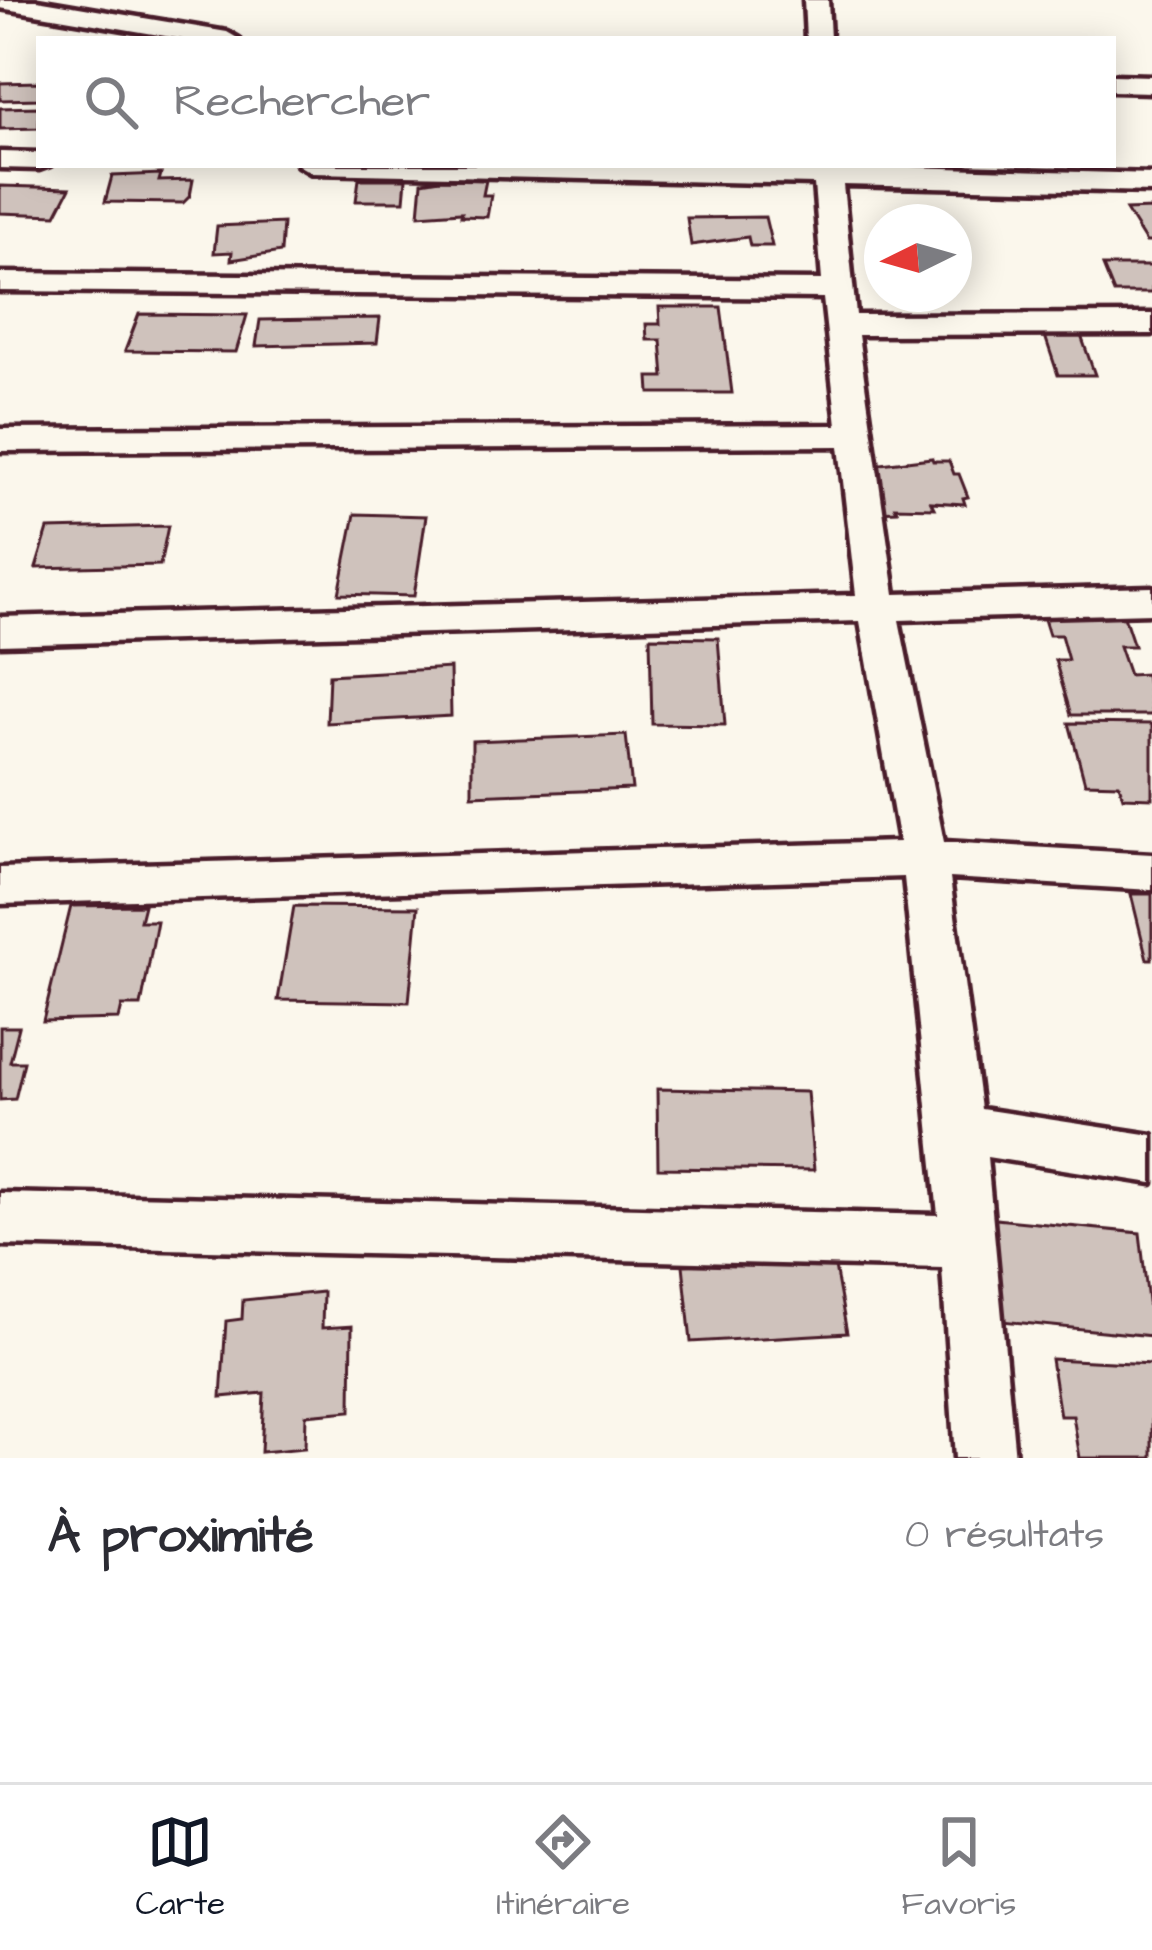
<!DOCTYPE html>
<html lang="fr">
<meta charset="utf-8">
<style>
:root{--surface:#fff;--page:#f7f7f7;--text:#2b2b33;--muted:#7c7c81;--line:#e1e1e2;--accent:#111827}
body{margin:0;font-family:"Architects Daughter",sans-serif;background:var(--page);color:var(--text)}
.compass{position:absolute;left:864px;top:204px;width:108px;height:108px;border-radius:50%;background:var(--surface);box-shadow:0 6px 30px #0003;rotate:265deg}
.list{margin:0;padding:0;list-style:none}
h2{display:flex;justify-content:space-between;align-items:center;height:156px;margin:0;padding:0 48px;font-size:51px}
h2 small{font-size:39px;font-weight:400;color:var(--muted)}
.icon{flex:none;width:66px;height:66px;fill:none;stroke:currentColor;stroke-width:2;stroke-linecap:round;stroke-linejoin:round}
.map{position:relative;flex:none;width:1152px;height:1458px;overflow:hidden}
.search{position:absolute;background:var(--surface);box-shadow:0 6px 30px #0003;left:36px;right:36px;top:36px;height:132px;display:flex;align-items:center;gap:30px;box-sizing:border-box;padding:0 42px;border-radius:0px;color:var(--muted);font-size:45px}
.sheet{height:324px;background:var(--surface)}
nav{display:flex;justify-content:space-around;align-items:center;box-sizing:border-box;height:168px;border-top:3px solid var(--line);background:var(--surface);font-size:33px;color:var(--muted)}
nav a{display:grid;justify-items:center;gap:6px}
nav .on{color:var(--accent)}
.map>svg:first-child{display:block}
.building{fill:#cfc2bc;stroke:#4a1f2b;stroke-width:3}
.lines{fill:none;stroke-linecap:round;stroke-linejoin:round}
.street-casing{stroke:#4a1f2b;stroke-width:9}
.street{fill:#fbf7ec;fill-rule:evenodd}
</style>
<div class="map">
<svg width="1152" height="1458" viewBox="0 0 1152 1458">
<rect width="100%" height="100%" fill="#fbf7ec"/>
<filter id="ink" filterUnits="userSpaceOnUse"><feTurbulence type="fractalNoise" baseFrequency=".00833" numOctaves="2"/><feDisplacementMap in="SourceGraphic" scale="24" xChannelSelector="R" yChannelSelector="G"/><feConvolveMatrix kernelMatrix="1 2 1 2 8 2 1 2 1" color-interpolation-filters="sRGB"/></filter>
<g filter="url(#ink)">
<!-- building -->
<g class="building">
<polygon points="39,82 39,99 0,100 0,83"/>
<polygon points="39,107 39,128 0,129 0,108"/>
<polygon points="161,174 159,181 193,180 190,196 183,203 105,202 112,176"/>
<polygon points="359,179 406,179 404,201 356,201"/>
<polygon points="440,179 486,180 483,195 491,195 487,217 461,216 462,212 419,215 422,182"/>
<polygon points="0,186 70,188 56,215 0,213"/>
<polygon points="1152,209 1152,242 1146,242 1126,210"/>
<polygon points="765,217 772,246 750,246 748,237 691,245 687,218"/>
<polygon points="283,223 281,252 231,260 232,252 214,253 217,226"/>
<polygon points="1103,266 1152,266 1152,293 1114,293"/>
<polygon points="659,307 721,307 732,393 650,393 649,377 664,377 661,340 647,340 646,324 660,324"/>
<polygon points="139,314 247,315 236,352 125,351"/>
<polygon points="380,318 377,343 256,346 260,320"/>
<polygon points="1043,330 1079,330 1095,375 1058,375"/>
<polygon points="932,458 933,461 949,461 954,474 959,474 968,497 963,498 965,504 931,502 934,508 895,507 897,511 876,512 872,465"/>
<polygon points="355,514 426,516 414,596 339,594"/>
<polygon points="168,526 160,565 36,568 48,529"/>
<polygon points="1056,613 1123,613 1134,646 1119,646 1129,675 1146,674 1152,715 1071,715 1055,660 1068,660 1061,635 1049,635 1044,619 1057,618"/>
<polygon points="650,637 718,638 725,725 652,724"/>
<polygon points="450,668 451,716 327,723 329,675"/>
<polygon points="1069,723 1152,724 1152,798 1123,797 1119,784 1085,783"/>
<polygon points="626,735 632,789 472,795 472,741"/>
<polygon points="1131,894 1152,894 1152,959 1147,959"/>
<polygon points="144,905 140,921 157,921 141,1006 122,1006 119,1019 43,1021 71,906"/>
<polygon points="294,906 418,907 409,1002 278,1000"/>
<polygon points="0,1027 19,1027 10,1062 24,1062 15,1099 0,1100"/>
<polygon points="657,1089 807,1092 814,1170 658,1168"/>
<polygon points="985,1218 1140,1233 1152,1336 992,1320"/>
<polygon points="833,1256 847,1333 691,1342 683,1265"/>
<polygon points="323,1292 322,1328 352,1326 351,1411 306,1415 305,1448 261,1452 264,1393 221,1397 226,1321 242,1319 243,1300"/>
<polygon points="1051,1359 1152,1364 1152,1458 1080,1458 1073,1416 1060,1416"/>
</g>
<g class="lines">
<defs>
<g id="street">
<polygon points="0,0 37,0 227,32 239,39 183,39 0,8"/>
<polygon points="804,0 828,0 830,39 806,39"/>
<polygon points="1113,75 1152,76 1152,92 1113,91"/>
<polygon points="0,152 39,153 39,165 50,165 39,169 0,168"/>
<polygon points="298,165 841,165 1152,174 1152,192 843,185 856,315 1152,314 1152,334 858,335 895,594 1152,587 1152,613 899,620 944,842 1152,854 1152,890 950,878 981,1109 1152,1135 1152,1183 987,1157 1015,1458 955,1458 942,1268 0,1245 0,1193 938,1215 904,877 0,904 0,868 899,842 860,621 0,645 0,617 856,595 839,446 0,451 0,429 837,425 823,298 0,291 0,273 822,280 814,184 312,173"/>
</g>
</defs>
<!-- street casing -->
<use href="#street" class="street-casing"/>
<!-- street -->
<use href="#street" class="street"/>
</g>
</g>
</svg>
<svg class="compass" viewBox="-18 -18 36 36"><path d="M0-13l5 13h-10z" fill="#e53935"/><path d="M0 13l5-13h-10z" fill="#7c7c81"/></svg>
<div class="search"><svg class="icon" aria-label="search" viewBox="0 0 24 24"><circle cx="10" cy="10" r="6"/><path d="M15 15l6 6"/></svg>Rechercher</div>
</div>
<section class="sheet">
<h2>À proximité<small>0 résultats</small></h2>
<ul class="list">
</ul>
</section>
<nav>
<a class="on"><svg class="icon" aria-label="map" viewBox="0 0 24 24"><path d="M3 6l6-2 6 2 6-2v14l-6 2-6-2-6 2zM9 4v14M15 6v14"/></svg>Carte</a>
<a><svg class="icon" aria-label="directions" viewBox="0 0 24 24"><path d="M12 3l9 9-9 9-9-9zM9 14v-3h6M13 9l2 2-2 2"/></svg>Itinéraire</a>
<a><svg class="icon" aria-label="saved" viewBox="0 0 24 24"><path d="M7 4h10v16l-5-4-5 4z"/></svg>Favoris</a>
</nav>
